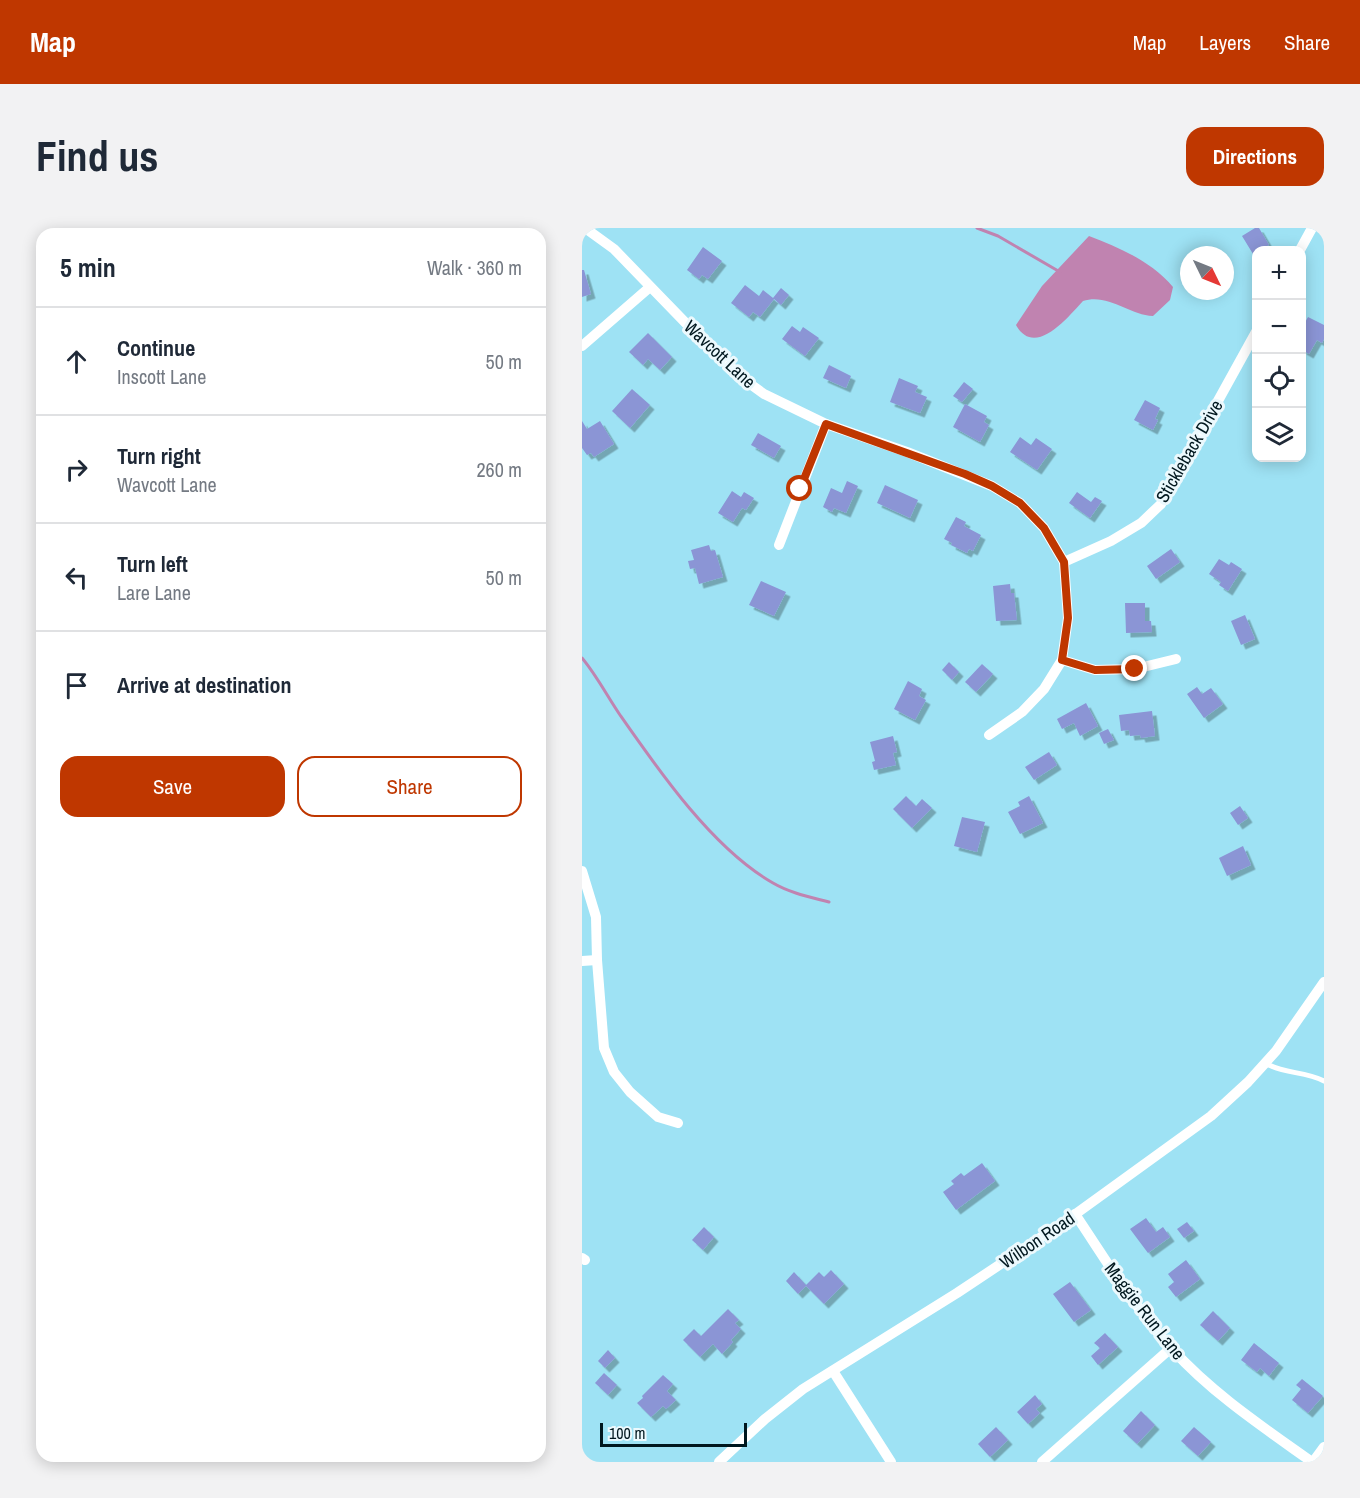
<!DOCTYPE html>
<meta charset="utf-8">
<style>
:root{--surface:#fff;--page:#f2f2f3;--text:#1f2937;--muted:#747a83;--line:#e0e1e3;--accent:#bf3700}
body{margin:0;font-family:"Archivo Narrow",sans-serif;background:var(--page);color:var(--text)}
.controls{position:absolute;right:18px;top:18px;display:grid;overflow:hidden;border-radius:12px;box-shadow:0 3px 15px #0003}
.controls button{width:54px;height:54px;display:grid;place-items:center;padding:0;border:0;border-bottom:2px solid var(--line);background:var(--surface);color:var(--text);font:30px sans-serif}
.compass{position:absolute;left:598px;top:18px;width:54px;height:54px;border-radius:50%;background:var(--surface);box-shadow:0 3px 15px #0003;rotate:133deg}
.scale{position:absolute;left:18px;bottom:15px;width:147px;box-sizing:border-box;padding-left:6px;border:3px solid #00171e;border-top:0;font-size:16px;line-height:21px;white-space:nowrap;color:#00171e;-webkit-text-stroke:4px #ecf9fd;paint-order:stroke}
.stop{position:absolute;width:18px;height:18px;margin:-14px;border:4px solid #bf3700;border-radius:50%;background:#fff}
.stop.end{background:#bf3700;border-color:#fff;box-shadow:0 2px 6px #0008}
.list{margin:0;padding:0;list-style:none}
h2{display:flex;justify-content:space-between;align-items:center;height:78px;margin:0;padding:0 24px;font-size:26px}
h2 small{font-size:20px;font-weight:400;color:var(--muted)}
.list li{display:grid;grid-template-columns:39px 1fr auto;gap:18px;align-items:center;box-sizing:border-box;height:108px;padding:0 24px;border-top:2px solid var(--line)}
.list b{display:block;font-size:22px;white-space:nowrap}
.list p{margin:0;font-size:20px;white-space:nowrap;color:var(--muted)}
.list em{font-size:20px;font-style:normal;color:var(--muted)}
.actions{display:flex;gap:12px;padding:18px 24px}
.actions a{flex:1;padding:14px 0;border:2px solid var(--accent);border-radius:18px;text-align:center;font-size:21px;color:var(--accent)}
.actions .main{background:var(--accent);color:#fff}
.icon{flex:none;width:33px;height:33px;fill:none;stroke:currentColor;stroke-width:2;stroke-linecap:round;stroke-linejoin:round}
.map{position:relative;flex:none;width:742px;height:1234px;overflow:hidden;border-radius:18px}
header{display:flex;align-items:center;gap:36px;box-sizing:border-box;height:84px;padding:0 30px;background:var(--accent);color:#fff}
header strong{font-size:28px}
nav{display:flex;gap:33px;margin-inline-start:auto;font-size:21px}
.intro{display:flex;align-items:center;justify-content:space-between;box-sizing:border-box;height:144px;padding:0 36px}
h1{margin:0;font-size:42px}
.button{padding:15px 27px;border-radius:18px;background:var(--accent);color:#fff;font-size:21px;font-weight:700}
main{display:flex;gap:36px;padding:0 36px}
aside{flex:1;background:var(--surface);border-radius:18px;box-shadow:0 3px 15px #0003}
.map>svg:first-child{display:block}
.water{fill:#c083b0}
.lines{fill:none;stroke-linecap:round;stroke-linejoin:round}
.stream{stroke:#c083b0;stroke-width:3}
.building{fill:#8b95d5;filter:url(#shadow)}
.lane{stroke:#fff;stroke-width:5}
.street{stroke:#fff;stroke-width:10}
.route{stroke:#bf3700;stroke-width:8}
.labels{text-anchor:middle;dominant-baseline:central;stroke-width:6;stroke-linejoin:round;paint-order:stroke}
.street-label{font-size:18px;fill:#00171e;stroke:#ecf9fd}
</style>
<header>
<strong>Map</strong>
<nav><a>Map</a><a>Layers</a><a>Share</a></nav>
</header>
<div class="intro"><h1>Find us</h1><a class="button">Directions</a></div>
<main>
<aside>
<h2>5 min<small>Walk · 360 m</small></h2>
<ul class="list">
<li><svg class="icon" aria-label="ahead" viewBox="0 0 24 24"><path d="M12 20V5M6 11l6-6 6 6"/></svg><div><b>Continue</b><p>Inscott Lane</p></div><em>50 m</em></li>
<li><svg class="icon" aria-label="right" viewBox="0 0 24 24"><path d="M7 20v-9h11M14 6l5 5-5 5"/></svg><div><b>Turn right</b><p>Wavcott Lane</p></div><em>260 m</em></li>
<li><svg class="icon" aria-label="left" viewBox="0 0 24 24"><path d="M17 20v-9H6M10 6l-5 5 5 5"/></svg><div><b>Turn left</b><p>Lare Lane</p></div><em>50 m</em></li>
<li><svg class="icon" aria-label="arrive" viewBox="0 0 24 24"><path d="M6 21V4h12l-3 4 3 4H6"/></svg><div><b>Arrive at destination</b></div></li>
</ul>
<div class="actions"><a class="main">Save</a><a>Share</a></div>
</aside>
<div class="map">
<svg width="742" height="1234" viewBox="0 0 742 1234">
<defs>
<filter id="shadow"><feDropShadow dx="4.5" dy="4.5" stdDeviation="0" flood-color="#0004"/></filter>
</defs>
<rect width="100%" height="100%" fill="#9ee2f4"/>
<!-- water -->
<path class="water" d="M507 8C538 20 569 33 591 59L588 72 571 88C547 87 526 65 501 73 487 88 453 131 434 97L460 58Z"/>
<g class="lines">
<!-- stream -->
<g class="stream">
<polyline points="395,0 416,8 478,44"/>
<path d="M0 430C15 448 25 468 38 487 77 543 131 621 191 655 208 665 228 669 247 674"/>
</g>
</g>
<!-- building -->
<g class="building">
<polygon points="673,0 677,0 687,17 675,22 671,26 660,8"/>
<polygon points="121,19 140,33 126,51 120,47 117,51 105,42"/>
<polygon points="0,42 2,42 9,66 0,69"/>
<polygon points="163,57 177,68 181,62 191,70 199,60 207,67 199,77 192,71 178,89 171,84 167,89 149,75"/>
<polygon points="726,89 742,97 742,111 740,115 735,112 727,126 720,122 720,100"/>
<polygon points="210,98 218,104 221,99 237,110 223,128 200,111"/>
<polygon points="66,105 90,129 78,142 66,131 61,137 47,124"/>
<polygon points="247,137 269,148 264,160 241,150"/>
<polygon points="317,150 336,158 333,164 345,169 338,185 308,174"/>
<polygon points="382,154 391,161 380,174 371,168"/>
<polygon points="50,161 68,177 48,200 30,183"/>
<polygon points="563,172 578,180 573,191 576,192 571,202 552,192"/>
<polygon points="383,176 405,188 402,194 407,197 398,214 371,199"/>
<polygon points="0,193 5,201 18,193 32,216 12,229 9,225 5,227 0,220"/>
<polygon points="176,205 199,218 192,230 169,217"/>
<polygon points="438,209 449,217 454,210 470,221 455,242 428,224"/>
<polygon points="265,253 276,258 264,285 252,280 250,284 241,279 249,260 260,265"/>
<polygon points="303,257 336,272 328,290 295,275"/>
<polygon points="150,263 159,269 162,264 172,270 164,282 160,280 151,294 136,285"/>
<polygon points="495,264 509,274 513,269 520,273 508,290 487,275"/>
<polygon points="374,289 384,294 382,298 399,307 391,323 387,321 385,325 369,317 370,315 362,311"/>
<polygon points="127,317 129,323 133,322 141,349 117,356 113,340 108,341 106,333 112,332 109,322"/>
<polygon points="589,321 598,334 574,351 565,338"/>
<polygon points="637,331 647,337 649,334 660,341 646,363 637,357 639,354 627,346"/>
<polygon points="179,353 204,364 192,388 167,377"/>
<polygon points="428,356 429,365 432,365 435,392 414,393 411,358"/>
<polygon points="543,375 563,375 563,393 569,393 570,404 544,405"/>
<polygon points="663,387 673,411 659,417 649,393"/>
<polygon points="367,434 377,444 370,452 360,442"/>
<polygon points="400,436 411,446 394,464 383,454"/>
<polygon points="326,453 340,461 337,468 344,472 333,492 312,481"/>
<polygon points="615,459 620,466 629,460 641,476 622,490 605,466"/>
<polygon points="504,475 516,498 498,508 492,495 480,501 475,491"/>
<polygon points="570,483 573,508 559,510 558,507 548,508 547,502 539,503 537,487"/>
<polygon points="526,501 532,512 522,516 517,505"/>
<polygon points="311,508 315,524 311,525 314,537 292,542 290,534 293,533 288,514"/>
<polygon points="467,524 475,537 452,552 443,539"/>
<polygon points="324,568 334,578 340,571 350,580 330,600 311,581"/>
<polygon points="447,568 461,595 438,606 426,584 438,578 436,574"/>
<polygon points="658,578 666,590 656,597 648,585"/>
<polygon points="380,589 403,594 395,624 372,618"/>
<polygon points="661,618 669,637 645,648 637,630"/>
<polygon points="400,935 413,953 374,982 361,964 372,956 369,953 379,945 382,948"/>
<polygon points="564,990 574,1004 581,999 588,1009 566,1025 548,1001"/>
<polygon points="605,994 612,1003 602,1010 595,1001"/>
<polygon points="122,999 132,1009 121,1022 110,1012"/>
<polygon points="604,1032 618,1051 594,1069 586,1059 592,1054 586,1046"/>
<polygon points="249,1042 262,1056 242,1076 224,1058 216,1066 204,1053 212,1044 224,1057 237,1044 242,1049"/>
<polygon points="488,1054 509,1082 492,1094 471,1066"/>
<polygon points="146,1081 157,1092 153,1095 159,1101 149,1112 151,1114 140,1126 131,1116 118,1129 101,1112 112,1101 119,1108"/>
<polygon points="631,1083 648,1100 636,1113 618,1097"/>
<polygon points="523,1105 536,1119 516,1137 509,1128 518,1120 512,1115"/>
<polygon points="672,1115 697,1135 687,1148 678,1140 675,1144 659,1132"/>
<polygon points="26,1122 33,1130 23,1140 16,1133"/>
<polygon points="22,1145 35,1157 26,1167 13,1155"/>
<polygon points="81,1147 91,1156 85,1163 94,1172 84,1181 81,1178 69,1189 55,1175 61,1170 60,1168"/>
<polygon points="720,1151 741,1168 726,1185 710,1172 719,1161 714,1157"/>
<polygon points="453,1167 460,1176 454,1181 458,1185 446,1196 435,1184"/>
<polygon points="559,1183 573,1197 555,1216 541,1203"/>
<polygon points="414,1199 426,1212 408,1229 396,1216"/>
<polygon points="612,1199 629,1214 616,1228 599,1213"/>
</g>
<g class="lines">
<!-- lane -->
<path class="lane" d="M683 835C701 846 723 843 742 853"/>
<!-- street -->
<g class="street">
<polyline points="3,0 32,21 125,117 164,153 182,166 244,196 325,224 410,258 438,275 462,300 482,334 486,390 480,432 462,461 440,484 407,507"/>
<polyline points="718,22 730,0"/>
<polyline points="0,118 68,59"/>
<polyline points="197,317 244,196"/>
<polyline points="482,334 529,313 559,295 579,276 674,104"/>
<polyline points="480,432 513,442 553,441 594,431"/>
<polyline points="0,643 14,689 15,732 22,820 32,844 48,864 76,889 96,895"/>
<polyline points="0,733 15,732"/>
<path d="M493 986C524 1032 553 1081 590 1121 631 1166 681 1199 730 1234"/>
<polyline points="0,1030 3,1032"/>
<polyline points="251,1143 309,1234"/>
<polyline points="137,1234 183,1191 221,1161 375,1065 488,990 629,888 666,854 694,823 742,754"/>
<polyline points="460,1234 589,1120"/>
<polyline points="731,1234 742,1219"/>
</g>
</g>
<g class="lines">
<!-- route -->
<polyline class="route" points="218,261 244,196 383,246 410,258 438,275 462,300 482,334 486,390 480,432 513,442 553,441"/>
</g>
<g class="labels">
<!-- street labels -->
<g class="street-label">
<text transform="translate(138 126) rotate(43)">Wavcott Lane</text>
<text transform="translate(607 223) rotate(-60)">Stickleback Drive</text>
<text transform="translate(455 1012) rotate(-34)">Wilbon Road</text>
<text transform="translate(563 1083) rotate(52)">Maggie Run Lane</text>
</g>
</g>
</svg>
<div class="controls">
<button>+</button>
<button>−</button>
<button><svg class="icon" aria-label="locate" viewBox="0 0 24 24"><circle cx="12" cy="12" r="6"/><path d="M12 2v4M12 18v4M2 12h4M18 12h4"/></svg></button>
<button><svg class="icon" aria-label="layers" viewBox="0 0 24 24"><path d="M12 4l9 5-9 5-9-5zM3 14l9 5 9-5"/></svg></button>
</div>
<svg class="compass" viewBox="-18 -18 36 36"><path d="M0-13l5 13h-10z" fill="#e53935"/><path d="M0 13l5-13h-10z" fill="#747a83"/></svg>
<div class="scale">100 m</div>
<div class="stop" style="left:218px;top:261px"></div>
<div class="stop end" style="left:553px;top:441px"></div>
</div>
</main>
